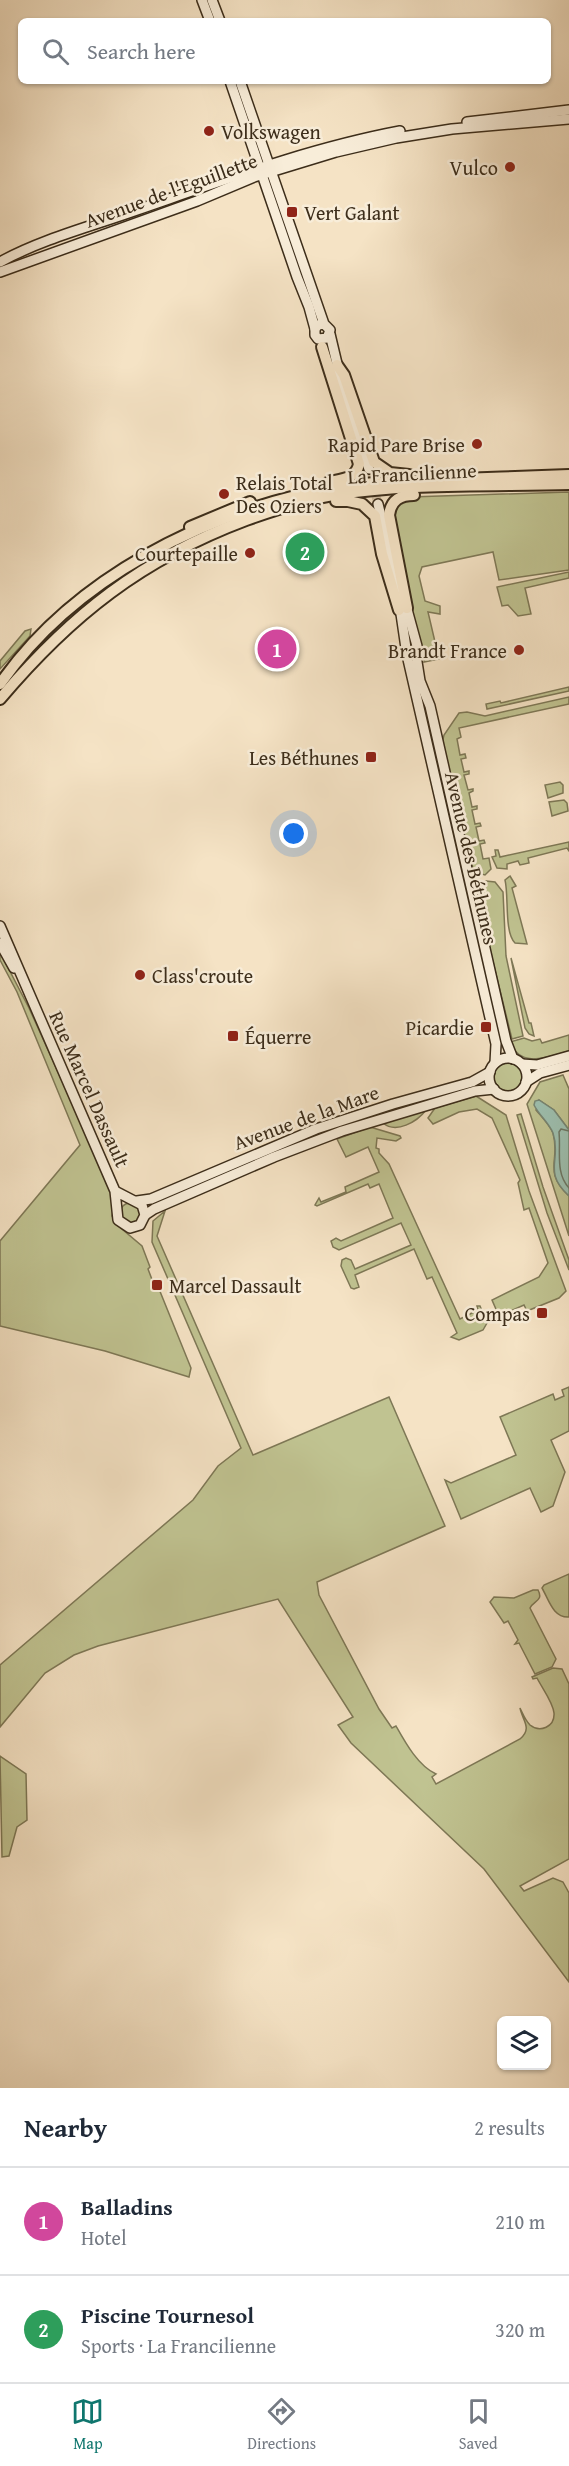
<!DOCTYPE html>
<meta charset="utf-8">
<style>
:root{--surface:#fff;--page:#f6f6f7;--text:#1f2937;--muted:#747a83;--line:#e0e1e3;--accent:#0f766e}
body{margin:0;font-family:"Gentium Book Plus",serif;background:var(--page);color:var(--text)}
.controls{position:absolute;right:18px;bottom:18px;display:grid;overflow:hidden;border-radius:9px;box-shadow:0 2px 4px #0004}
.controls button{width:54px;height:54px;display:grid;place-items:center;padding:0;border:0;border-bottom:2px solid var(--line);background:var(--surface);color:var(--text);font:30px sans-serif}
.you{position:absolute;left:294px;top:834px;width:21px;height:21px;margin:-15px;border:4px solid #fff;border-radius:50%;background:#1a73e8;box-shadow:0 0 0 9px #1a73e833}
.badge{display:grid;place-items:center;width:39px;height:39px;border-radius:50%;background:var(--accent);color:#fff;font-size:20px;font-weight:700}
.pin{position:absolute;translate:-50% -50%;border:3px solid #fff;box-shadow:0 2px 6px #0006}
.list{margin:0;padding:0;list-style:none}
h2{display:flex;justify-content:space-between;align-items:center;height:78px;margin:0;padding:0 24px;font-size:26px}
h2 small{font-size:20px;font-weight:400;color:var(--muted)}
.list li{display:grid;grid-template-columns:39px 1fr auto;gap:18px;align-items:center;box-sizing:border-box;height:108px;padding:0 24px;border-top:2px solid var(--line)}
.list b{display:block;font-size:22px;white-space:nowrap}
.list p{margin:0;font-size:20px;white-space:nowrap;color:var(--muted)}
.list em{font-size:20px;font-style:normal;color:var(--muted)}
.icon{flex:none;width:33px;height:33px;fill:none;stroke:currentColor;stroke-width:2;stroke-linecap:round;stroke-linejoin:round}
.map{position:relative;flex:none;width:569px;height:2088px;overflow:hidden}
.search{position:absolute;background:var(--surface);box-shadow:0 2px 4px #0004;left:18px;right:18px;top:18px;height:66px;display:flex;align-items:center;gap:15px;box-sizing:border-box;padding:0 21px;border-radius:9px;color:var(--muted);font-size:22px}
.sheet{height:294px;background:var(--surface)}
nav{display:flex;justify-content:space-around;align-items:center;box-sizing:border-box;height:84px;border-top:2px solid var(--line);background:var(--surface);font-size:16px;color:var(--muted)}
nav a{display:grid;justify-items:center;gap:3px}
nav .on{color:var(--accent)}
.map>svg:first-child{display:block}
.green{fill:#c0c391;stroke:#7e7856;stroke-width:1.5}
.water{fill:#9dbfaf;stroke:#768573;stroke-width:1.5}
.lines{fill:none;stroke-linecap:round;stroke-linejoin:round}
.shore{stroke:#6c7664;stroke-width:1.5}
.secondary-tunnel{stroke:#d0bfa3;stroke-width:9;stroke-dasharray:9 4.5;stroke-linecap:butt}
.secondary-casing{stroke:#3c2d1a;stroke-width:12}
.highway-casing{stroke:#3c2d1a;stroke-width:14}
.secondary{stroke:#f8edd9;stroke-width:9}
.highway{stroke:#f5e3c5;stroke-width:10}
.poi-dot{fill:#8f2418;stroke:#f8edd9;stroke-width:2}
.labels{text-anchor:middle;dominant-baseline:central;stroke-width:5;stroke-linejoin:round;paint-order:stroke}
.poi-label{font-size:20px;fill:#3c2d1a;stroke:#f8edd9;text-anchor:end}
.street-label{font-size:20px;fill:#3c2d1a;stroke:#f8edd9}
</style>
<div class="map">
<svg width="569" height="2088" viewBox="0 0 569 2088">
<rect width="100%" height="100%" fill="#f5e3c5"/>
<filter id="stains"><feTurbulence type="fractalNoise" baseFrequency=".00333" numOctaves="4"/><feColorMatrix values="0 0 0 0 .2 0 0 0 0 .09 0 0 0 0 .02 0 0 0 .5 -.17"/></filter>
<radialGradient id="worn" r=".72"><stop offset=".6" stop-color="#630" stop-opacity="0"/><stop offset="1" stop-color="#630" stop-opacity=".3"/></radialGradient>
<!-- green -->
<g class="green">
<polygon points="569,492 569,570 499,580 493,552 422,567 419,576 425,601 440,606 440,614 428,612 439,659 424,662 425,651 419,642 391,515 393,506 409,497"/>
<polygon points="569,572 569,578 525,588 531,614 518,616 508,605 502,606 497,587"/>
<polygon points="31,629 30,636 0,669 0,661 25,631"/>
<polygon points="569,687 569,691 487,709 486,704 500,701 501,703"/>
<polygon points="569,697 569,704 459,728 461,737 457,739 460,755 465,754 466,758 461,759 464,772 469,771 469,774 464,775 468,790 473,789 473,791 469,793 472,807 477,806 477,809 472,810 475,824 480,823 481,826 476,827 479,841 484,840 485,843 480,844 483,859 489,858 491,869 485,875 474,872 457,811 442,743 444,735 459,713 467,712 485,716"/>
<polygon points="560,782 563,785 563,793 548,798 545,785"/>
<polygon points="564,800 567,803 568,811 552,816 549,802"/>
<polygon points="569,842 569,851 567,848 528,858 529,863 520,865 518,861 507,864 507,869 497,868 492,857 496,856 495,850 498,850 500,857"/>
<path d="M510 876 516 886 512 888 527 944 515 943C504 932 509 896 505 880Z"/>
<polygon points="486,881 495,882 503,892 506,956 523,1036 512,1039 476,893"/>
<polygon points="467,890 502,1040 498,1041 465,891"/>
<polygon points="0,952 29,1008 112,1191 114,1204 112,1216 116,1224 142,1246 150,1267 148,1269 156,1290 159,1289 191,1368 189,1377 105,1351 0,1326 0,1241 80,1145 17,992 0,960"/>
<polygon points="511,958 529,1023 531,1023 534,1036 529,1034 525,1028"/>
<path d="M569 1035V1051C547 1057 521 1069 510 1042L524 1038 532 1041 540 1039 542 1043Z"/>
<circle cx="508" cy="1077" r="14"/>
<path d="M563 1075 569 1089V1130L554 1110 539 1100 536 1110C542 1117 550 1125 553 1133 561 1160 542 1171 569 1196V1236L527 1104 540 1082Z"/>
<polygon points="476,1096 506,1115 529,1191 566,1291 559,1298 527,1311 524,1305 499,1316 492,1300 539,1277 548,1263 529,1208 524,1210 518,1183 520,1180 492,1118 477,1109 459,1112 433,1124 428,1118 435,1108"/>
<path d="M426 1110C417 1122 396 1134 383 1123Z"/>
<polygon points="521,1114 543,1187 569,1260 569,1270 547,1213 517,1115"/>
<polygon points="370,1127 400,1136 401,1138 396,1141 377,1138 376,1148 379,1149 379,1153 389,1164 460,1319 478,1310 477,1306 480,1306 487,1323 483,1330 459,1340 451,1337 457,1333 432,1277 427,1279 414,1249 355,1275 359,1287 354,1289 351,1288 341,1266 342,1260 346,1258 351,1260 355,1269 411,1245 401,1223 339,1250 333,1247 331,1241 336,1238 341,1241 393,1218 379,1184 370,1188 368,1184 317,1206 315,1205 319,1198 321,1202 346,1192 345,1187 379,1172 368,1147 346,1157 337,1139"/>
<circle cx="130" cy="1213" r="10"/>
<path d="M165 1211 157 1236 253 1455 389 1397 445 1526 317 1582 319 1595 379 1709 392 1728 396 1726C405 1742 418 1766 436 1774L432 1777 436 1784 520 1739C533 1728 522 1720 520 1708 523 1714 525 1720 530 1725 540 1733 555 1727 554 1713 553 1702 542 1688 537 1678L533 1679 532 1677 553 1668 562 1669 569 1684V1859L520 1886 524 1891 553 1878 563 1882 569 1893V1982L484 1869 351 1743 338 1725 353 1717 278 1599 98 1646 74 1655 45 1673 0 1727V1665L193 1500 218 1466 241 1448 152 1242 153 1221Z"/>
<polygon points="569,1387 569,1431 551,1440 565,1472 553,1506 541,1512 530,1488 461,1519 445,1480 451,1483 516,1455 500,1417 553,1394 555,1400 564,1396 562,1390"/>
<path d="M569 1574V1617C553 1618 549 1600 542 1588L544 1585Z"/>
<path d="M533 1590H538C544 1601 533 1601 530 1608L556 1659 552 1667 535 1674 519 1643 515 1644 518 1640 508 1621 504 1623 490 1602 494 1597 514 1598Z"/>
<polygon points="0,1756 26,1774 27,1820 17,1827 9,1856 2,1857"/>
</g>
<!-- water -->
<path class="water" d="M539 1100 554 1110 569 1130V1196C542 1171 562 1160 553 1133 549 1123 539 1115 534 1105L535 1101Z"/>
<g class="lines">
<!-- shore -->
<path class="shore" d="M569 1131 561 1129 559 1132C561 1151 555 1173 569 1188"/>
<!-- secondary-tunnel -->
<polyline class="secondary-tunnel" points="369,469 378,504"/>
<defs>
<g id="secondary">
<polyline points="202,0 210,21"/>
<polyline points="212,0 220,21"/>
<polyline points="230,81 297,277 309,307 315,329"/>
<polyline points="240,81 324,324 330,330 327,338 318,339 315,335 315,329 318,325 324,324"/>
<polyline points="467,122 569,110"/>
<path d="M0 262C42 239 92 226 137 210 224 180 310 148 400 131"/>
<polyline points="0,272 197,201 254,177 336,152 396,138 452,129 569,119"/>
<polyline points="330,334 339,372"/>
<polyline points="335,374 369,469"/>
<polyline points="378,504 395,573 407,655 496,1044 495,1063"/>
<polyline points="405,602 417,646"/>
<polyline points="417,662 420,681 430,706 506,1041 513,1059"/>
<polyline points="0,926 115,1191 118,1220 130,1228 140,1225 145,1215 142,1205 115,1191"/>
<polyline points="0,943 14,968"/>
<circle cx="508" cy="1077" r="19"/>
<polyline points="522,1064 537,1065 569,1056"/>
<polyline points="526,1082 540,1073 569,1065"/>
<polyline points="137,1201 151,1199 316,1129 393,1104 472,1082 490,1072"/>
<polyline points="145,1215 154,1209 274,1157 342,1131 475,1091 494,1089"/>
</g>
<g id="highway">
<path d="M322 347 359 464C356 479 343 479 329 482"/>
<polyline points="337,365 344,375 374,462 390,473 409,475"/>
<polyline points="336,501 348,501 362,504 375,516 382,554 399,610"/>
<polyline points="190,527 250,502"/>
<path d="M407 608 389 515C391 500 400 495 414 495"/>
<path d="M0 684C74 578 205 512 329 489 363 482 398 482 433 480 478 478 524 477 569 475"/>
<path d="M0 699C71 615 142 559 246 520 274 510 304 500 333 495 410 483 491 486 569 484"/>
</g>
</defs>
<!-- secondary casing -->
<use href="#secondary" class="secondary-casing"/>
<!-- highway casing -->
<use href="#highway" class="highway-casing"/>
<!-- secondary -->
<use href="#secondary" class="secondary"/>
<!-- highway -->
<use href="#highway" class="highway"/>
</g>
<!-- markers -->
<g class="poi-dot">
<circle cx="209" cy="131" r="6"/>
<circle cx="510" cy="167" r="6"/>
<rect x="286" y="206" width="12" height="12" rx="3"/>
<circle cx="477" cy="444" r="6"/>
<circle cx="224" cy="494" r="6"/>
<circle cx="250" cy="553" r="6"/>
<circle cx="519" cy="650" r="6"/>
<rect x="365" y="751" width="12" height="12" rx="3"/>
<circle cx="140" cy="975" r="6"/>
<rect x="480" y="1021" width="12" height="12" rx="3"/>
<rect x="227" y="1030" width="12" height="12" rx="3"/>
<rect x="151" y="1279" width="12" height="12" rx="3"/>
<rect x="536" y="1307" width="12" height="12" rx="3"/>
</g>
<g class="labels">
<!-- poi labels -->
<g class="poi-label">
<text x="221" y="131" text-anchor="start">Volkswagen</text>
<text x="498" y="167">Vulco</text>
<text x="304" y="212" text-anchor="start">Vert Galant</text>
<text x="465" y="444">Rapid Pare Brise</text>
<text x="236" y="482" text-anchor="start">Relais Total<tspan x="236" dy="23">Des Oziers</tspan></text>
<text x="238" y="553">Courtepaille</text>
<text x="507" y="650">Brandt France</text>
<text x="359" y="757">Les Béthunes</text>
<text x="152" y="975" text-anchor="start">Class'croute</text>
<text x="474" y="1027">Picardie</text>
<text x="245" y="1036" text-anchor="start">Équerre</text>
<text x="169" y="1285" text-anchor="start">Marcel Dassault</text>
<text x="530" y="1313">Compas</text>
</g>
<!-- street labels -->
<g class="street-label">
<text transform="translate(171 190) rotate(-20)">Avenue de l'Eguillette</text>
<text transform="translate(412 473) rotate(-3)">La Francilienne</text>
<text transform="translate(472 858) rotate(77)">Avenue des Béthunes</text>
<text transform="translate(90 1089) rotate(66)">Rue Marcel Dassault</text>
<text transform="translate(306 1117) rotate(-20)">Avenue de la Mare</text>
</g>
</g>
<rect width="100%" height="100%" filter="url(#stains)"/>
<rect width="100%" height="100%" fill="url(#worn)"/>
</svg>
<div class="controls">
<button><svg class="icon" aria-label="layers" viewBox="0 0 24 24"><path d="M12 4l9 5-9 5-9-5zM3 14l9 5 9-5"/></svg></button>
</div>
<div class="you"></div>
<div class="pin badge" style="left:277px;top:649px;background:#d1479c">1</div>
<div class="pin badge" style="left:305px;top:552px;background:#2e9e5b">2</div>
<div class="search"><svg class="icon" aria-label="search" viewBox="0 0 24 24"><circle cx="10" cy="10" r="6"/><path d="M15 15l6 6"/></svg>Search here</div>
</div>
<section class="sheet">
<h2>Nearby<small>2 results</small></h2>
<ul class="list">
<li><span class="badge" style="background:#d1479c">1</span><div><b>Balladins</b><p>Hotel</p></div><em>210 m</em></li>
<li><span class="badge" style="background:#2e9e5b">2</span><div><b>Piscine Tournesol</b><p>Sports · La Francilienne</p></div><em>320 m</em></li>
</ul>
</section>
<nav>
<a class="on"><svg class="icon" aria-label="map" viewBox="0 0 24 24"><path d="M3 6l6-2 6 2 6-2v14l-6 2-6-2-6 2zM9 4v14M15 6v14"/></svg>Map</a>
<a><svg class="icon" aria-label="directions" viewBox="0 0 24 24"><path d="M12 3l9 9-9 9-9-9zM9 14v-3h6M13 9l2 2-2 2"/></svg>Directions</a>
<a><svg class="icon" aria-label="saved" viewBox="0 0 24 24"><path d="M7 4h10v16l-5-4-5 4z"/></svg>Saved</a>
</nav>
